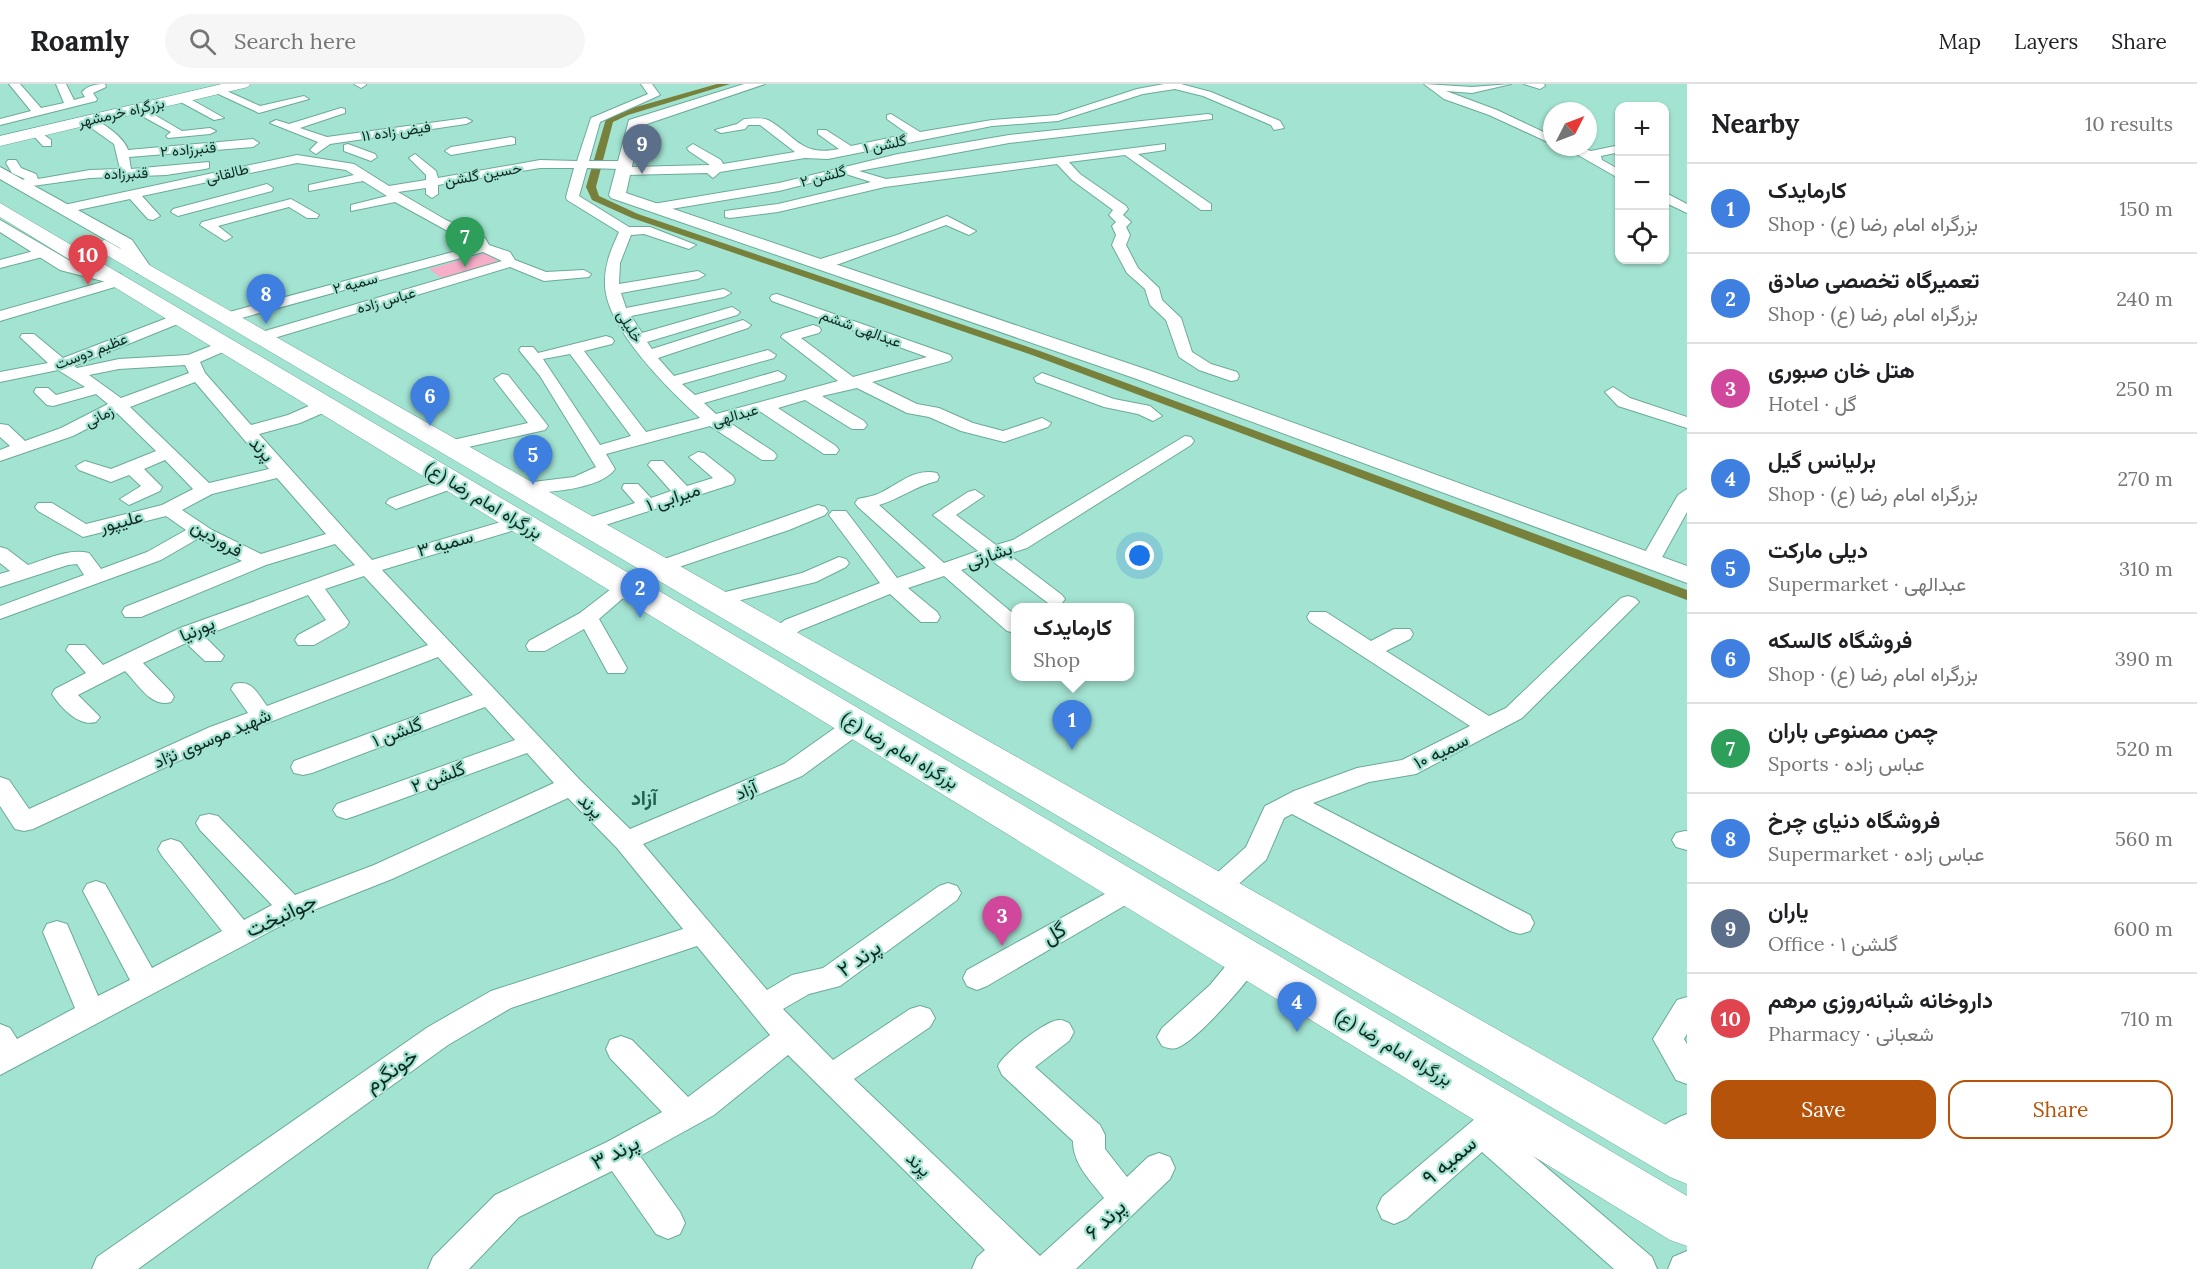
<!DOCTYPE html>
<meta charset="utf-8">
<style>
:root{--surface:#fff;--page:#f6f6f6;--text:#202124;--muted:#757577;--line:#e0e0e0;--accent:#b45309}
body{margin:0;font-family:Lora,Vazirmatn,serif;background:var(--page);color:var(--text)}
.controls{position:absolute;right:18px;top:18px;display:grid;overflow:hidden;border-radius:12px;box-shadow:0 2px 4px #0004}
.controls button{width:54px;height:54px;display:grid;place-items:center;padding:0;border:0;border-bottom:2px solid var(--line);background:var(--surface);color:var(--text);font:30px sans-serif}
.compass{position:absolute;left:1543px;top:18px;width:54px;height:54px;border-radius:50%;background:var(--surface);box-shadow:0 2px 4px #0004;rotate:48deg}
.you{position:absolute;left:1140px;top:472px;width:21px;height:21px;margin:-15px;border:4px solid #fff;border-radius:50%;background:#1a73e8;box-shadow:0 0 0 9px #1a73e833}
.badge{display:grid;place-items:center;width:39px;height:39px;border-radius:50%;background:var(--accent);color:#fff;font-size:20px;font-weight:700}
.pin{position:absolute;translate:-50% -50px;filter:drop-shadow(0 2px 3px #0008)}
.pin::after{content:'';position:absolute;top:32px;width:21px;height:18px;background:inherit;clip-path:polygon(0 0,100% 0,50% 100%)}
.popup{position:absolute;left:1011px;top:519px;width:123px;height:78px;box-sizing:border-box;display:grid;place-content:center;border-radius:12px;background:var(--surface);filter:drop-shadow(0 2px 4px #0005);font-size:20px;white-space:nowrap;color:var(--muted)}
.popup b{font-size:22px;color:var(--text)}
.popup::after{content:'';position:absolute;left:50%;top:100%;margin-left:-12px;border:12px solid transparent;border-top-color:var(--surface)}
.list{margin:0;padding:0;list-style:none}
h2{display:flex;justify-content:space-between;align-items:center;height:78px;margin:0;padding:0 24px;font-size:26px}
h2 small{font-size:20px;font-weight:400;color:var(--muted)}
.list li{display:grid;grid-template-columns:39px 1fr auto;gap:18px;align-items:center;box-sizing:border-box;height:90px;padding:0 24px;border-top:2px solid var(--line)}
.list b{display:block;font-size:22px;white-space:nowrap}
.list p{margin:0;font-size:20px;white-space:nowrap;color:var(--muted)}
.list em{font-size:20px;font-style:normal;color:var(--muted)}
.actions{display:flex;gap:12px;padding:18px 24px}
.actions a{flex:1;padding:14px 0;border:2px solid var(--accent);border-radius:18px;text-align:center;font-size:21px;color:var(--accent)}
.actions .main{background:var(--accent);color:#fff}
.icon{flex:none;width:33px;height:33px;fill:none;stroke:currentColor;stroke-width:2;stroke-linecap:round;stroke-linejoin:round}
.map{position:relative;flex:none;width:1687px;height:1185px;overflow:hidden}
header{display:flex;align-items:center;gap:36px;box-sizing:border-box;height:84px;padding:0 30px;background:var(--surface);border-bottom:2px solid var(--line)}
header strong{font-size:28px}
nav{display:flex;gap:33px;margin-inline-start:auto;font-size:21px}
.search{width:420px;height:54px;background:var(--page);display:flex;align-items:center;gap:15px;box-sizing:border-box;padding:0 21px;border-radius:33px;color:var(--muted);font-size:22px}
main{display:flex}
aside{flex:1;background:var(--surface)}
.map>svg:first-child{display:block}
.green{fill:#f7aec9}
.lines{fill:none;stroke-linecap:round;stroke-linejoin:round}
.canal{fill:#78813b;fill-rule:evenodd}
.minor-casing{stroke:#6baa99;stroke-width:2}
.major-casing{stroke:#6baa99;stroke-width:2}
.highway-casing{stroke:#6baa99;stroke-width:1}
.minor{fill:#fff;fill-rule:evenodd}
.major{fill:#fff;fill-rule:evenodd}
.highway{fill:#fff;fill-rule:evenodd}
.labels{text-anchor:middle;dominant-baseline:central;stroke-width:4.5;stroke-linejoin:round;paint-order:stroke}
.far-street-label{font-size:15px;fill:#0f2923;stroke:#a3e3d1}
.street-label{font-size:18px;fill:#0f2923;stroke:#a3e3d1}
.neighbourhood-label{font-size:20px;font-weight:bold;fill:#1e5f51;stroke:#a3e3d1}
.near-street-label{font-size:21px;fill:#0f2923;stroke:#a3e3d1}
</style>
<header>
<strong>Roamly</strong>
<div class="search"><svg class="icon" aria-label="search" viewBox="0 0 24 24"><circle cx="10" cy="10" r="6"/><path d="M15 15l6 6"/></svg>Search here</div>
<nav><a>Map</a><a>Layers</a><a>Share</a></nav>
</header>
<main>
<div class="map">
<svg width="1687" height="1185" viewBox="0 0 1687 1185">
<rect width="100%" height="100%" fill="#a3e3d1"/>
<!-- green -->
<polygon class="green" points="486,169 502,180 444,196 429,185"/>
<g class="lines">
<!-- canal -->
<polygon class="canal" points="717,0 730,0 628,31 613,38 596,103 599,112 638,130 1040,267 1687,506 1687,516 1032,271 632,134 592,116 586,103 606,35 622,27"/>
<defs>
<g id="minor">
<path d="M9 0H20L41 24 64 19 56 0H66L74 16 85 13 82 8C88 1 97 0 105 0L106 3 93 9 97 15 96 17 0 41V35L31 27Z"/>
<polygon points="354,0 366,0 366,1 361,4"/>
<path d="M641 0H652L660 11 600 38 589 77H625L629 78 630 83 710 81 689 67 687 64 693 60 721 76 723 80 795 68 760 41H748L745 45 721 49 715 46 737 40 744 35C751 35 761 33 768 36 797 52 800 73 839 65L818 50V46H826L851 62 908 50 887 35V31L891 30 920 48 992 36 1057 31 1137 5 1164 0H1181L1211 8 1280 37 1284 44 1274 46 1271 41 1203 12 1175 5 1143 10 1058 37 992 42 828 75 805 74 720 88 713 94 707 89 625 91 621 90 620 85 587 84 579 112 629 143H650L696 161 689 165 644 150 631 151 620 179 619 200 698 187 705 191 698 195 621 209 626 224 724 205 731 209 724 213 631 232 642 249 732 223 740 228 737 231 647 258 652 265 743 236 751 241 748 244 658 274 674 292 768 266 776 271 774 274 682 300 695 311 778 287 786 292 784 296 704 319 716 330 838 297 781 253 783 250 813 241 819 243 821 246 819 249 801 254 853 293 927 273 772 217 770 214 772 211 777 210 950 271 952 274 950 277 872 298 917 320 939 324 973 339 1003 347 1042 334 1051 339 1048 343 1004 358 961 347 929 333 907 329 857 304 822 312 864 337 867 341 864 345H852L805 316 778 324 836 362 839 366 836 370H824L761 328 727 337 774 368 777 372 774 376H762L710 342 606 370 615 385C600 406 547 408 523 410L516 408 514 404 516 400 574 393 596 383 540 292 519 266 521 263H533L538 269 606 252 612 254 614 257 612 260 584 267 646 348 700 334C669 306 606 244 605 201 604 181 611 166 619 148L567 116 566 113 574 84H540L438 101V110L432 114 426 110V104L398 108 446 136 485 154 489 161 510 168 515 176 546 188 584 186 591 190 589 193 544 197 510 183 261 258 255 256 253 253 255 250 502 177 483 168 227 238 219 233 222 230 475 162 395 118 351 127V121L387 112 363 97 309 107V101L354 91 346 86 297 79 142 112 160 132 153 136 148 135 130 115 64 129 57 125 64 121 297 71 354 80 389 102 426 96V91L409 74 415 70 436 87 438 94 540 76 577 77 591 34 648 10ZM570 270 631 352 600 361 543 275Z"/>
<polygon points="1424,0 1472,3 1511,0 1472,9 1446,7 1497,26 1552,52 1552,60 1489,31 1444,15"/>
<polygon points="1524,0 1544,0 1545,2 1540,5"/>
<polygon points="218,3 260,22 304,12 309,15 259,29 214,8 213,6"/>
<polygon points="177,12 185,12 224,34 214,36 177,16"/>
<polygon points="133,23 141,23 182,47 210,44 216,47 210,50 168,54 166,52 171,48 133,27"/>
<polygon points="341,24 345,25 345,29 300,44 327,53 466,34 472,37 466,40 330,60 316,70 310,66 318,58 270,39 276,36 289,40"/>
<polygon points="1208,30 1212,31 1212,35 1009,59 859,87 886,95 1165,60 1165,66 1138,70 1211,120 1211,126 1201,126 1125,71 1069,78 1080,90 1126,122 1128,125 1123,131 1131,138 1126,143 1130,151 1126,161 1138,184 1159,204 1162,216 1181,234 1192,268 1211,280 1237,288 1239,292 1237,296 1231,297 1199,286 1179,273 1166,236 1150,221 1145,205 1127,189 1112,161 1116,151 1112,142 1116,138 1109,131 1113,126 1072,96 1057,80 885,103 778,128 730,134 725,133 725,127 778,120 871,98 846,90 779,107 653,128 646,124 653,120 779,99 898,70 1009,51"/>
<path d="M83 34C96 31 125 54 128 66L253 55 259 59 253 63 129 73 131 85 209 78V84L205 85 166 91 90 94 18 104V98L25 95 12 89 6 79 8 76H16L21 84 36 90 38 95 90 86 120 85 114 60 83 38Z"/>
<polygon points="36,45 51,56 51,62 43,62 30,48"/>
<polygon points="511,53 515,54 515,60 451,71 445,67 451,63"/>
<polygon points="348,60 375,70 377,73 371,77 344,67 344,61"/>
<polygon points="1620,61 1620,68 1601,72 1602,76 1620,86 1620,95 1564,63 1580,63 1591,67"/>
<polygon points="267,100 273,104 272,107 178,132 171,128 173,125"/>
<polygon points="1664,108 1687,120 1687,129 1664,118"/>
<polygon points="291,115 319,131 317,134 307,134 289,123 218,142 232,153 225,157 200,141 202,138"/>
<polygon points="947,132 976,147 969,151 946,141 839,180 819,184 812,180 814,177 897,151"/>
<polygon points="45,164 52,168 50,171 0,184 0,176"/>
<polygon points="120,193 125,194 127,197 125,200 0,237 0,227"/>
<path d="M180 229 188 234 185 237 74 282 77 284 119 275 188 271 226 256 234 261 232 264 200 278 205 289 251 341 288 331 320 317H332L335 321 332 325 300 339 259 350 372 476 514 434H528L531 438 528 442 382 486 580 696 630 745 784 680 849 634 857 632 865 634 869 640 865 646 802 692 643 760 767 906 792 891 823 884 939 802 948 799 957 802 961 809 957 816 840 902 809 910 783 925 833 976 910 925 920 922 930 925 935 934 930 943 854 995 1040 1172 1104 1114C1090 1096 1073 1080 1073 1057L1002 991 998 982C1003 970 1047 935 1060 936 1063 936 1066 938 1069 939L1074 948 1069 957 1035 983 1100 1041 1105 1051V1065L1127 1093 1148 1073 1159 1069 1170 1073 1175 1084 1170 1095 1076 1185H972L977 1173 985 1166 788 971 714 1031 640 1072 680 1128 685 1139 680 1150 668 1155 656 1150 612 1087 519 1133 469 1185H428L433 1173 495 1111 607 1058 662 1028 610 974 606 965 610 956 621 952 632 956 688 1013 770 951 697 862 511 924 448 961 138 1185H92L97 1173 428 943 491 907 683 845 617 764 568 714 392 795 301 831 0 991V940L10 944 17 955 75 924 43 848 47 840 57 837 67 840 98 912 130 896 83 807 87 800 96 797 105 800 152 884 222 847 162 772 158 765 162 758 171 755 180 758 244 836 272 821 200 746 196 739 200 732 209 730 218 732 295 811 374 781 554 699 527 669 355 732 346 735 337 732 333 726 337 720 515 656 485 623 312 689 303 691 294 689 291 683 294 677 473 611 438 573 226 655 33 745 24 747 15 745 0 722V693L9 696 29 725 210 643 248 629 231 605 234 600C252 595 257 609 267 622L428 561 364 492 325 505 349 538 346 543 314 561H298L295 556 298 551 326 536 308 511 204 552 224 572 221 577H205L186 559 143 579 171 608 174 613 171 618C151 624 138 600 125 587L78 611 100 633 96 638C79 643 61 624 52 610L55 605 86 589 66 566 69 561H85L103 581 180 544 355 481 335 460 266 481 141 533H125L122 528 125 523 242 477 199 454 161 476 0 535V522L84 491 77 480 68 481 0 503V490L10 487 0 479V463L7 465 28 481C47 475 69 464 89 469L101 485 147 468 186 446 166 432 83 453 38 427 35 423 38 419H52L86 440 162 421 193 405 165 376 144 385 162 403 160 407 129 421 120 415 141 402 129 391 111 398 79 386 76 382 85 377 111 385 156 367 117 329 73 352 0 377V366L10 362 0 353V340L8 341 25 357 61 344 108 320 96 310 53 322 47 321 34 308 36 304H48L56 311 85 303 58 286 0 298V288L48 279 20 253 22 250H34L63 274ZM185 281 189 289 121 314 89 291 119 285ZM195 298 269 385 209 399 130 323ZM277 394 326 450 261 470 212 446 182 426 212 410Z"/>
<polygon points="1042,289 1114,315 1150,322 1162,332 1153,337 1138,330 1104,323 1036,298 1034,294"/>
<polygon points="502,290 508,291 545,338 548,342 545,346 450,367 444,366 441,362 444,358 528,339 494,295"/>
<polygon points="1613,303 1630,314 1687,333 1687,344 1618,322 1605,308"/>
<path d="M1185 352 1191 353 1194 357 1191 361 1027 464 1008 470 1062 511 1065 515 1062 519H1048L991 476 961 486 1015 531V549L1007 547 944 492 908 504 937 528 940 533 937 538H921L890 510 801 546 785 556H769L766 551 785 536 880 499 829 431 832 427H846L897 494 926 484 858 423 855 419 858 415C866 413 875 412 882 408 900 399 915 384 937 389L939 393 937 397C915 402 900 415 879 421L944 479 978 467 933 431 968 408 975 406 984 412 956 431 996 461 1013 456Z"/>
<polygon points="698,368 704,369 733,392 735,396 733,400 593,445 579,445 576,441 579,437 635,419 622,404 624,400 638,400 651,414 671,407 648,381 651,377 663,377 687,402 713,394 689,373"/>
<polygon points="453,392 462,398 460,402 396,425 386,419 389,415"/>
<polygon points="1687,405 1687,428 1660,477 1657,481 1643,481 1640,477 1678,411"/>
<polygon points="818,421 825,423 828,427 825,431 789,446 667,487 653,487 650,483 653,479"/>
<polygon points="839,473 846,475 849,479 846,483 816,498 716,522 709,520 706,516 709,512 802,489"/>
<polygon points="627,496 634,498 637,502 599,535 627,584 624,589 608,589 584,545 545,567 529,567 526,562 529,557 580,529 620,498"/>
<polygon points="1628,512 1635,514 1639,518 1635,522 1522,634 1416,690 1369,698 1313,719 1530,831 1534,839 1530,847 1520,850 1510,847 1292,730 1284,734 1266,776 1225,812 1216,815 1207,812 1203,805 1207,798 1246,763 1265,722 1294,707 1357,684 1402,676 1470,642 1310,538 1307,533 1310,528 1326,528 1371,557 1394,545 1410,545 1413,550 1410,555 1386,567 1489,632 1506,624 1621,514"/>
<polygon points="1685,747 1687,747 1687,766 1676,763 1672,756 1676,749"/>
<polygon points="1132,795 1141,798 1145,805 1141,812 987,902 977,906 967,902 963,894 967,886"/>
<path d="M1248 864 1258 867 1262 875C1252 894 1198 955 1179 963 1172 966 1168 964 1162 962L1157 953 1162 944 1210 901 1238 867Z"/>
<polygon points="1687,913 1687,950 1684,955 1687,960 1687,1000 1676,996 1653,955 1677,916"/>
<polygon points="1494,1024 1505,1028 1510,1038 1505,1048 1652,1173 1657,1185 1614,1185 1482,1068 1406,1135 1394,1140 1382,1135 1377,1124 1382,1113 1483,1028"/>
<path d="M1687 1030V1062L1661 1078 1650 1073 1645 1063C1652 1047 1670 1036 1687 1030Z"/>
<polygon points="1687,1167 1687,1185 1668,1185 1673,1173"/>
</g>
<g id="major">
<polygon points="744,0 765,0 641,42 626,109 1148,286 1687,482 1687,499 1134,294 611,114 609,111 629,36"/>
<polygon points="0,83 132,156 152,185 149,189 137,189 120,164 0,95"/>
<polygon points="0,136 72,178 121,190 123,194 114,200 60,186 0,148"/>
</g>
<g id="highway">
<polygon points="222,0 250,0 248,3 0,62 0,52"/>
<polygon points="0,119 1687,1112 1687,1162 1670,1156 0,133"/>
<polygon points="105,156 1687,1053 1687,1100 1670,1093 98,166 95,162 98,158"/>
</g>
</defs>
<!-- minor casing -->
<use href="#minor" class="minor-casing"/>
<!-- major casing -->
<use href="#major" class="major-casing"/>
<!-- highway casing -->
<use href="#highway" class="highway-casing"/>
<!-- minor -->
<use href="#minor" class="minor"/>
<!-- major -->
<use href="#major" class="major"/>
<!-- highway -->
<use href="#highway" class="highway"/>
</g>
<g class="labels">
<!-- far-street labels -->
<g class="far-street-label">
<text transform="translate(121 28) rotate(-13)">بزرگراه خرمشهر</text>
<text transform="translate(396 47) rotate(-8)">فیض زاده ۱۱</text>
<text transform="translate(885 60) rotate(-12)">گلشن ۱</text>
<text transform="translate(188 65) rotate(-5)">قنبرزاده ۲</text>
<text transform="translate(126 89) rotate(-2)">قنبرزاده</text>
<text transform="translate(227 89) rotate(-14)">طالقانی</text>
<text transform="translate(483 90) rotate(-10)">حسین گلشن</text>
<text transform="translate(823 92) rotate(-15)">گلشن ۲</text>
<text transform="translate(355 199) rotate(-15)">سمیه ۲</text>
<text transform="translate(386 216) rotate(-16)">عباس زاده</text>
<text transform="translate(630 242) rotate(58)">خلیلی</text>
<text transform="translate(861 244) rotate(20)">عبدالهی ششم</text>
<text transform="translate(91 267) rotate(-21)">عظیم دوست</text>
<text transform="translate(735 331) rotate(-16)">عبدالهی</text>
<text transform="translate(99 332) rotate(-27)">زمانی</text>
</g>
<!-- street labels -->
<g class="street-label">
<text transform="translate(262 365) rotate(49)">پرند</text>
<text transform="translate(673 413) rotate(-18)">میرابی ۱</text>
<text transform="translate(484 416) rotate(31)">بزرگراه امام رضا (ع)</text>
<text transform="translate(121 437) rotate(-15)">علیپور</text>
<text transform="translate(217 454) rotate(30)">فروردین</text>
<text transform="translate(445 459) rotate(-15)">سمیه ۳</text>
<text transform="translate(989 471) rotate(-19)">بشارتی</text>
<text transform="translate(197 545) rotate(-24)">پورنیا</text>
<text transform="translate(397 648) rotate(-21)">گلشن ۱</text>
<text transform="translate(212 654) rotate(-23)">شهید موسوی نژاد</text>
<text transform="translate(900 666) rotate(31)">بزرگراه امام رضا (ع)</text>
<text transform="translate(1441 667) rotate(-26)">سمیه ۱۰</text>
<text transform="translate(438 693) rotate(-20)">گلشن ۲</text>
<text transform="translate(746 706) rotate(-23)">آزاد</text>
<text transform="translate(591 722) rotate(45)">پرند</text>
<text transform="translate(1394 963) rotate(31)">بزرگراه امام رضا (ع)</text>
<text transform="translate(919 1080) rotate(44)">پرند</text>
</g>
<!-- neighbourhood labels -->
<g class="neighbourhood-label">
<text x="644" y="713">آزاد</text>
</g>
<!-- near-street labels -->
<g class="near-street-label">
<text transform="translate(281 831) rotate(-25)">جوانبخت</text>
<text transform="translate(1054 849) rotate(-30)">گل</text>
<text transform="translate(859 874) rotate(-35)">پرند ۲</text>
<text transform="translate(391 986) rotate(-35)">خونگرم</text>
<text transform="translate(615 1068) rotate(-27)">پرند ۳</text>
<text transform="translate(1449 1076) rotate(-40)">سمیه ۹</text>
<text transform="translate(1105 1135) rotate(-43)">پرند ۶</text>
</g>
</g>
</svg>
<div class="controls">
<button>+</button>
<button>−</button>
<button><svg class="icon" aria-label="locate" viewBox="0 0 24 24"><circle cx="12" cy="12" r="6"/><path d="M12 2v4M12 18v4M2 12h4M18 12h4"/></svg></button>
</div>
<svg class="compass" viewBox="-18 -18 36 36"><path d="M0-13l5 13h-10z" fill="#e53935"/><path d="M0 13l5-13h-10z" fill="#757577"/></svg>
<div class="you"></div>
<div class="pin badge" style="left:1072px;top:666px;background:#3f7fe0">1</div>
<div class="popup"><b>کارمایدک</b>Shop</div>
<div class="pin badge" style="left:640px;top:534px;background:#3f7fe0">2</div>
<div class="pin badge" style="left:1002px;top:862px;background:#d1479c">3</div>
<div class="pin badge" style="left:1297px;top:948px;background:#3f7fe0">4</div>
<div class="pin badge" style="left:533px;top:401px;background:#3f7fe0">5</div>
<div class="pin badge" style="left:430px;top:342px;background:#3f7fe0">6</div>
<div class="pin badge" style="left:465px;top:183px;background:#2e9e5b">7</div>
<div class="pin badge" style="left:266px;top:240px;background:#3f7fe0">8</div>
<div class="pin badge" style="left:642px;top:90px;background:#5c6f8a">9</div>
<div class="pin badge" style="left:88px;top:201px;background:#e0444e">10</div>
</div>
<aside>
<h2>Nearby<small>10 results</small></h2>
<ul class="list">
<li><span class="badge" style="background:#3f7fe0">1</span><div><b>کارمایدک</b><p>Shop · بزرگراه امام رضا (ع)</p></div><em>150 m</em></li>
<li><span class="badge" style="background:#3f7fe0">2</span><div><b>تعمیرگاه تخصصی صادق</b><p>Shop · بزرگراه امام رضا (ع)</p></div><em>240 m</em></li>
<li><span class="badge" style="background:#d1479c">3</span><div><b>هتل خان صبوری</b><p>Hotel · گل</p></div><em>250 m</em></li>
<li><span class="badge" style="background:#3f7fe0">4</span><div><b>برلیانس گیل</b><p>Shop · بزرگراه امام رضا (ع)</p></div><em>270 m</em></li>
<li><span class="badge" style="background:#3f7fe0">5</span><div><b>دیلی مارکت</b><p>Supermarket · عبدالهی</p></div><em>310 m</em></li>
<li><span class="badge" style="background:#3f7fe0">6</span><div><b>فروشگاه کالسکه</b><p>Shop · بزرگراه امام رضا (ع)</p></div><em>390 m</em></li>
<li><span class="badge" style="background:#2e9e5b">7</span><div><b>چمن مصنوعی باران</b><p>Sports · عباس زاده</p></div><em>520 m</em></li>
<li><span class="badge" style="background:#3f7fe0">8</span><div><b>فروشگاه دنیای چرخ</b><p>Supermarket · عباس زاده</p></div><em>560 m</em></li>
<li><span class="badge" style="background:#5c6f8a">9</span><div><b>یاران</b><p>Office · گلشن ۱</p></div><em>600 m</em></li>
<li><span class="badge" style="background:#e0444e">10</span><div><b>داروخانه شبانه‌روزی مرهم</b><p>Pharmacy · شعبانی</p></div><em>710 m</em></li>
</ul>
<div class="actions"><a class="main">Save</a><a>Share</a></div>
</aside>
</main>
